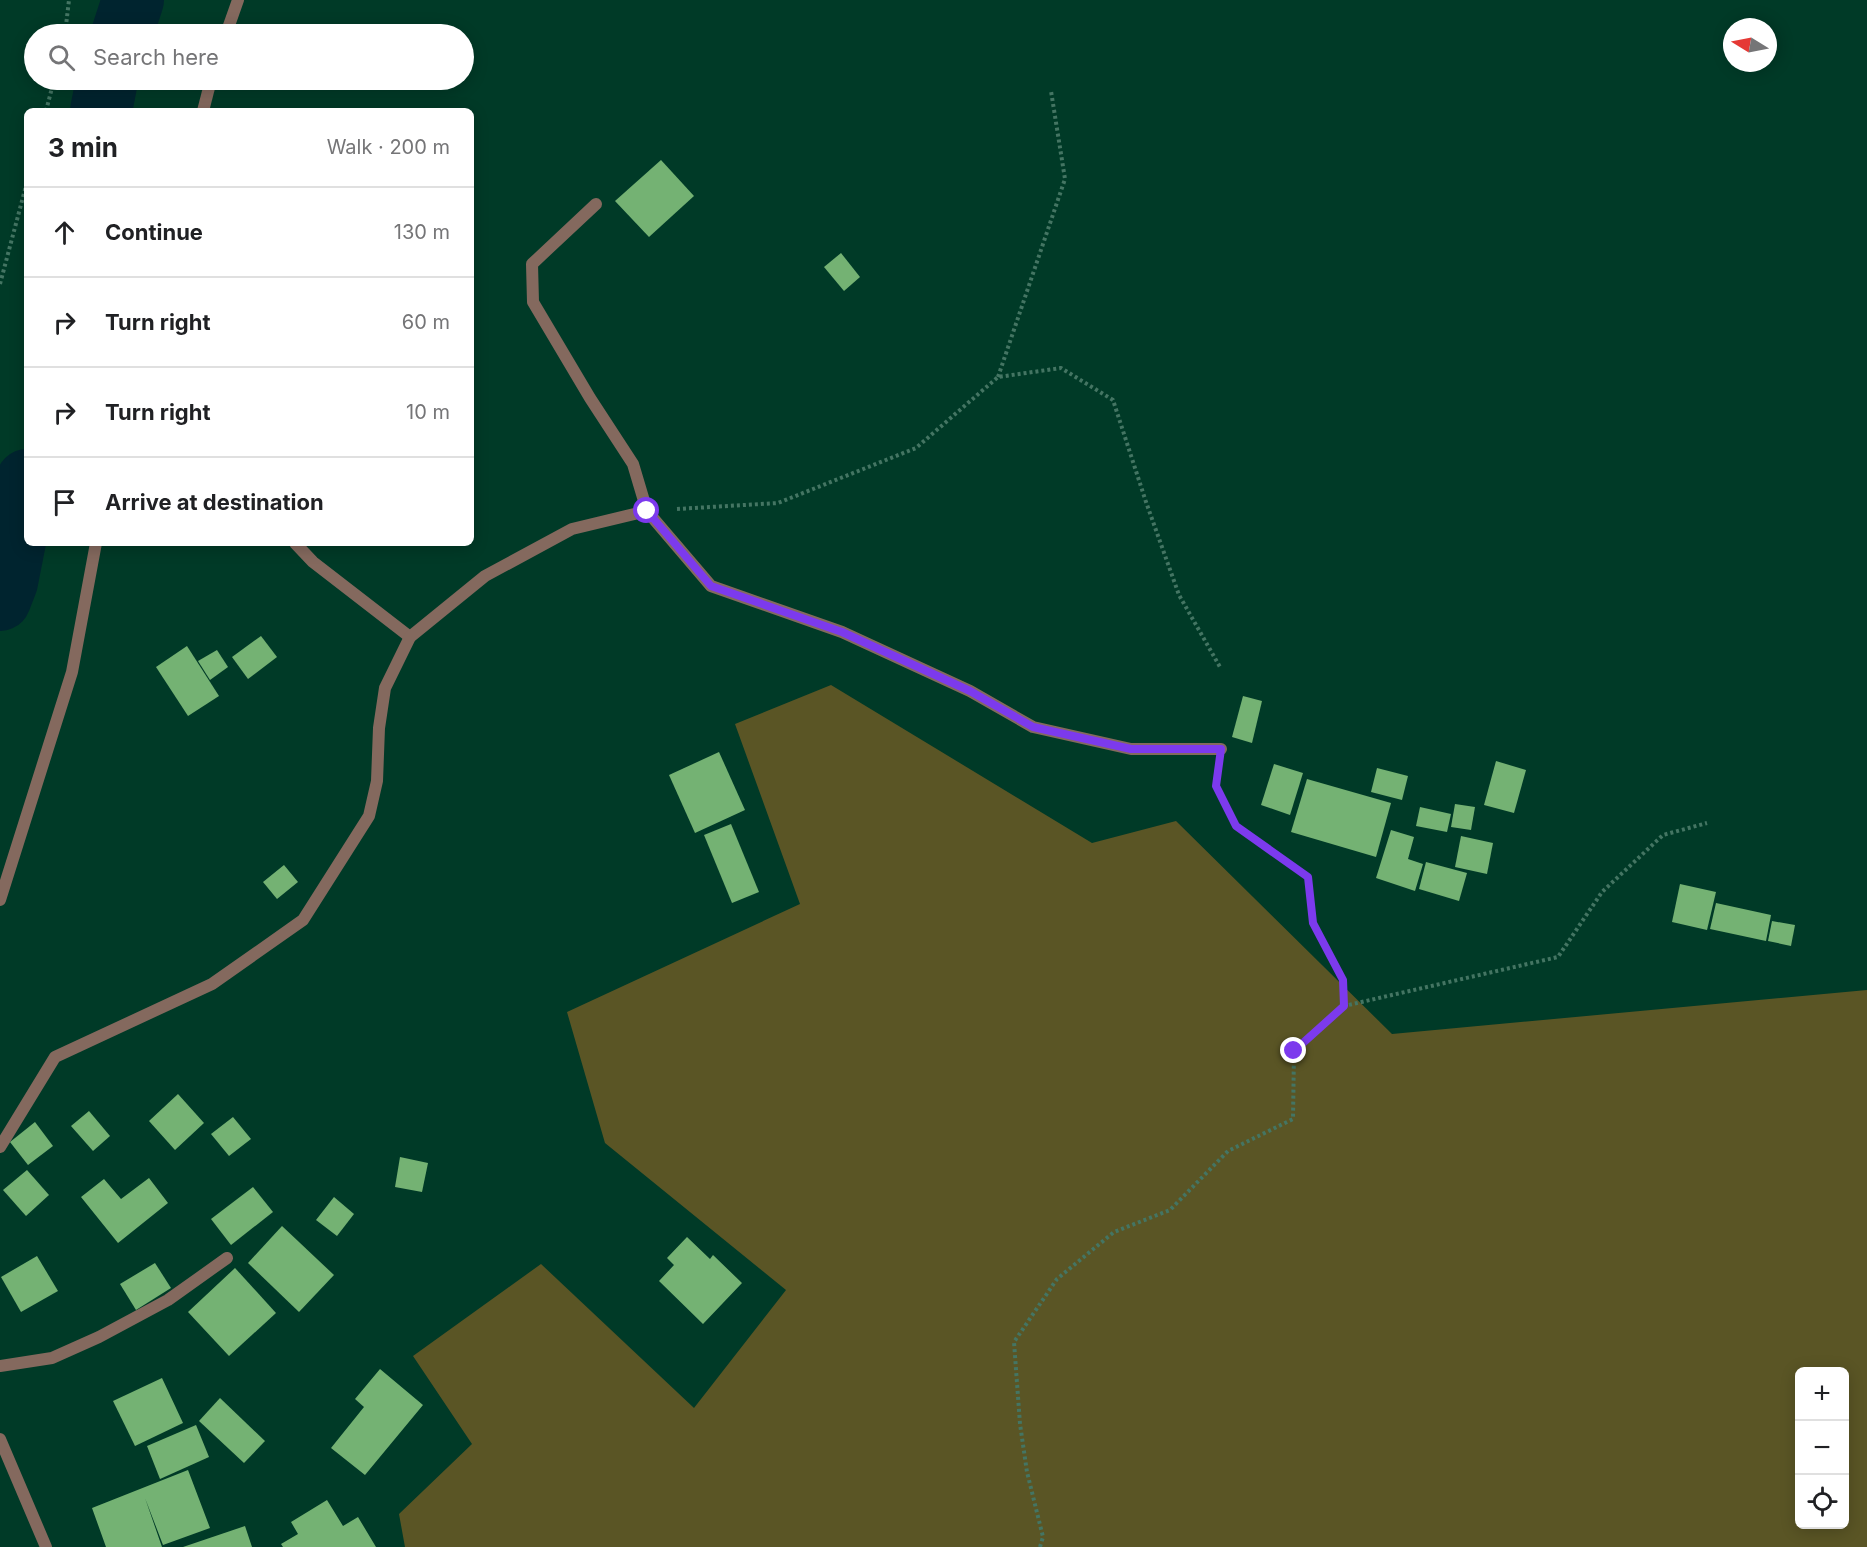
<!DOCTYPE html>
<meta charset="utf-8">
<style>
:root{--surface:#fff;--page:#f6f6f6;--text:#202124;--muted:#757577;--line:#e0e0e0}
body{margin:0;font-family:Inter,sans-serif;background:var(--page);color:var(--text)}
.controls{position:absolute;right:18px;bottom:18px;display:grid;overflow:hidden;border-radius:9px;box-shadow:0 3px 15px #0003}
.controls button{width:54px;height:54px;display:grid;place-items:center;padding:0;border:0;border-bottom:2px solid var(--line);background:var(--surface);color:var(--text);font:30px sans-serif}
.compass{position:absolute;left:1723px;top:18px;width:54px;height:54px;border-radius:50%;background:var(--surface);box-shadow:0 3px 15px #0003;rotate:280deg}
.stop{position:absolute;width:18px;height:18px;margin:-14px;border:4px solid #7c3aed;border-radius:50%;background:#fff}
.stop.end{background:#7c3aed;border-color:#fff;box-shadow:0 2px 6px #0008}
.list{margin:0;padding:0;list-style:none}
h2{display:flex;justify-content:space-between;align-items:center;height:78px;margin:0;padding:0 24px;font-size:26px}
h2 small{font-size:20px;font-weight:400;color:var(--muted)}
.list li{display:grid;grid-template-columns:39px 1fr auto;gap:18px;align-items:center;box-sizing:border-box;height:90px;padding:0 24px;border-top:2px solid var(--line)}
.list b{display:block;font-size:22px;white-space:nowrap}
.list em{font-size:20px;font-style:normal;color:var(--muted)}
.icon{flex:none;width:33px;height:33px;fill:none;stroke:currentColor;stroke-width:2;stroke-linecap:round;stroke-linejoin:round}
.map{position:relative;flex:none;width:1867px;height:1547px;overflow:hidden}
.search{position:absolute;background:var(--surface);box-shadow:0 3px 15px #0003;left:24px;top:24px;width:450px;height:66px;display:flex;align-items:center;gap:15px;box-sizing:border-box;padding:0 21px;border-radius:33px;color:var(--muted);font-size:22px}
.panel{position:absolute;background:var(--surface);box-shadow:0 3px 15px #0003;left:24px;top:108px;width:450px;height:438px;border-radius:9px}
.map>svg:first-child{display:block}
.green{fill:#5a5525;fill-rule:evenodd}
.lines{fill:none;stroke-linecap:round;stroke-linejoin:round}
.river{stroke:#00242f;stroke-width:62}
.building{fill:#74b273}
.path{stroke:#447563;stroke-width:4;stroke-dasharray:3 3;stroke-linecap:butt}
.minor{stroke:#84695e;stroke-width:12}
.route{stroke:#7c3aed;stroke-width:8}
</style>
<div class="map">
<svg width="1867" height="1547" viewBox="0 0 1867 1547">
<rect width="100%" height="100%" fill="#003a27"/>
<!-- green -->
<path class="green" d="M831 685 1092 843 1176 821 1392 1034 1867 990V1547H405L399 1514 472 1444 413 1356 541 1264 694 1408 786 1290 605 1143 567 1012 800 904 735 724ZM1800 1372H1844V1524H1800Z"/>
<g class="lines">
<!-- river -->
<g class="river">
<polyline points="122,34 133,0"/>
<polyline points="101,111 107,80"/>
<polyline points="0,600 7,582 27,480"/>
</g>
</g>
<!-- building -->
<g class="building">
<polygon points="661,160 694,196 649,237 615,201"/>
<polygon points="841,253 860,277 844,291 824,267"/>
<polygon points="261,636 277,657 248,679 232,657"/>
<polygon points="187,646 219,696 188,716 156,667"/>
<polygon points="217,650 228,667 210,680 198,661"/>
<polygon points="1243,696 1262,701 1252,743 1232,737"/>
<polygon points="719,752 745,810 695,833 669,775"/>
<polygon points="1496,761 1526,770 1514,813 1484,805"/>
<polygon points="1274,764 1303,773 1290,815 1261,805"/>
<polygon points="1377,768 1408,776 1402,800 1371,792"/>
<polygon points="1307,779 1391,803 1376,857 1291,832"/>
<polygon points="1455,804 1475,807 1471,830 1451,827"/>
<polygon points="1420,807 1451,814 1447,832 1416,826"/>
<polygon points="731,824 759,892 732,903 704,835"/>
<polygon points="1391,830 1414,837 1408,859 1423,864 1415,891 1376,878"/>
<polygon points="1461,836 1493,843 1487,874 1455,867"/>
<polygon points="1426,862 1467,873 1459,901 1419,889"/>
<polygon points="284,865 298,882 277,899 263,882"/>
<polygon points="1680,884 1716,892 1707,930 1672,922"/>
<polygon points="1716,903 1771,915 1766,941 1710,929"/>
<polygon points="1772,921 1795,925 1791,946 1768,941"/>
<polygon points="178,1094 204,1123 175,1150 149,1121"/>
<polygon points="89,1111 110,1136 93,1151 71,1126"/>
<polygon points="233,1117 251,1139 229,1156 211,1134"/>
<polygon points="35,1122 53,1146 28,1165 10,1142"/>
<polygon points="400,1157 428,1163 422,1192 395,1187"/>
<polygon points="27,1170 49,1195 26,1216 3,1190"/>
<polygon points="149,1178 168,1203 118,1243 81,1197 104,1179 121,1199"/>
<polygon points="253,1187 273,1212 231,1245 211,1219"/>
<polygon points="334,1197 354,1214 337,1236 316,1220"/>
<polygon points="282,1226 334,1275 299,1312 248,1263"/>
<polygon points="687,1237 710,1259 713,1255 742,1283 703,1324 659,1281 674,1265 667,1258"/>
<polygon points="37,1256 58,1291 21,1312 1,1277"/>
<polygon points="155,1263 171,1288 136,1310 120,1284"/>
<polygon points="235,1268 276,1313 229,1356 188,1312"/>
<polygon points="380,1369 423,1405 365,1475 331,1448 364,1407 355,1399"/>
<polygon points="162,1378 183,1423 135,1446 113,1401"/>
<polygon points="220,1398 265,1441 244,1463 199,1421"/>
<polygon points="196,1425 209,1457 160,1479 147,1446"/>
<polygon points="188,1470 210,1528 163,1545 145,1498 162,1547 106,1547 92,1508"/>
<polygon points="327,1500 343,1526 358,1517 376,1547 283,1547 281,1544 298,1534 291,1522"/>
<polygon points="245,1526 252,1547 183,1547"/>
</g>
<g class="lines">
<!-- path -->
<g class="path">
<polyline points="65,34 69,0"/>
<polyline points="46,111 54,80"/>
<polyline points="0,284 27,182"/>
<polyline points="998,377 1065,179 1051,91"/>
<polyline points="677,509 778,503 916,448 998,377 1061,368 1113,400 1146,502 1179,595 1220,667"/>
<polyline points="1218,770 1216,786 1236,826 1308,877 1313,923 1343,980 1344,1006"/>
<polyline points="1040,1547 1043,1537 1027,1472 1020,1424 1014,1342 1057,1279 1114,1232 1170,1210 1228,1151 1293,1119 1294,1051 1344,1006 1558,957 1602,892 1663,835 1707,823"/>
</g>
<!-- minor -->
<g class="minor">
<polyline points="226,34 238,0"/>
<polyline points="203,111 211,80"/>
<polyline points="596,204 532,264 533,302 590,398 633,464 647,511 711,586 842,632 970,691 1033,727 1131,749 1221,749"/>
<polyline points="295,543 313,562 410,637"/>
<polyline points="0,900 72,672 96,543"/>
<polyline points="0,1147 55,1057 212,984 303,920 369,816 377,781 379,728 385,688 410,637 485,576 572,529 647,511"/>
<polyline points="0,1366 52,1358 99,1337 168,1300 227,1258"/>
<polyline points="0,1439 46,1547"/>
</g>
</g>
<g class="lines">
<!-- route -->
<polyline class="route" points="647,511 711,586 842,632 970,691 1033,727 1131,749 1221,749 1216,786 1236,826 1308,877 1313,923 1343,980 1344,1006 1294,1051"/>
</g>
</svg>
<div class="controls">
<button>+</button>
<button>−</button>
<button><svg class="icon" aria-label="locate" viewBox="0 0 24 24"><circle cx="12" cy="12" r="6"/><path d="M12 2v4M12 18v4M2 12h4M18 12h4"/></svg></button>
</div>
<svg class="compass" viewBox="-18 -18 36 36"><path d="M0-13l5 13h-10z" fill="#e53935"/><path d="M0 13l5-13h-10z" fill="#757577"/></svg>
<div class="stop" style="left:647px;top:511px"></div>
<div class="stop end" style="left:1294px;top:1051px"></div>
<div class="search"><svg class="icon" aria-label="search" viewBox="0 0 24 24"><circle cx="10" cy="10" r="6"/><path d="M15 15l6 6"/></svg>Search here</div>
<section class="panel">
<h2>3 min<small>Walk · 200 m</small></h2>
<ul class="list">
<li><svg class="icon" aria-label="ahead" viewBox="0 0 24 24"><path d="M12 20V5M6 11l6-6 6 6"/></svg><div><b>Continue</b></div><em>130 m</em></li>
<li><svg class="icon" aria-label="right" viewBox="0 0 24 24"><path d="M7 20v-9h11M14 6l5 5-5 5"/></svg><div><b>Turn right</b></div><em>60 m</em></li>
<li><svg class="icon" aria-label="right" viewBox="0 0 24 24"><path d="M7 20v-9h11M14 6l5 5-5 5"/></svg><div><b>Turn right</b></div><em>10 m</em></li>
<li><svg class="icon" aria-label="arrive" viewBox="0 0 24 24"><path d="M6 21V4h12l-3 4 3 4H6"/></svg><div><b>Arrive at destination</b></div></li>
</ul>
</section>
</div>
